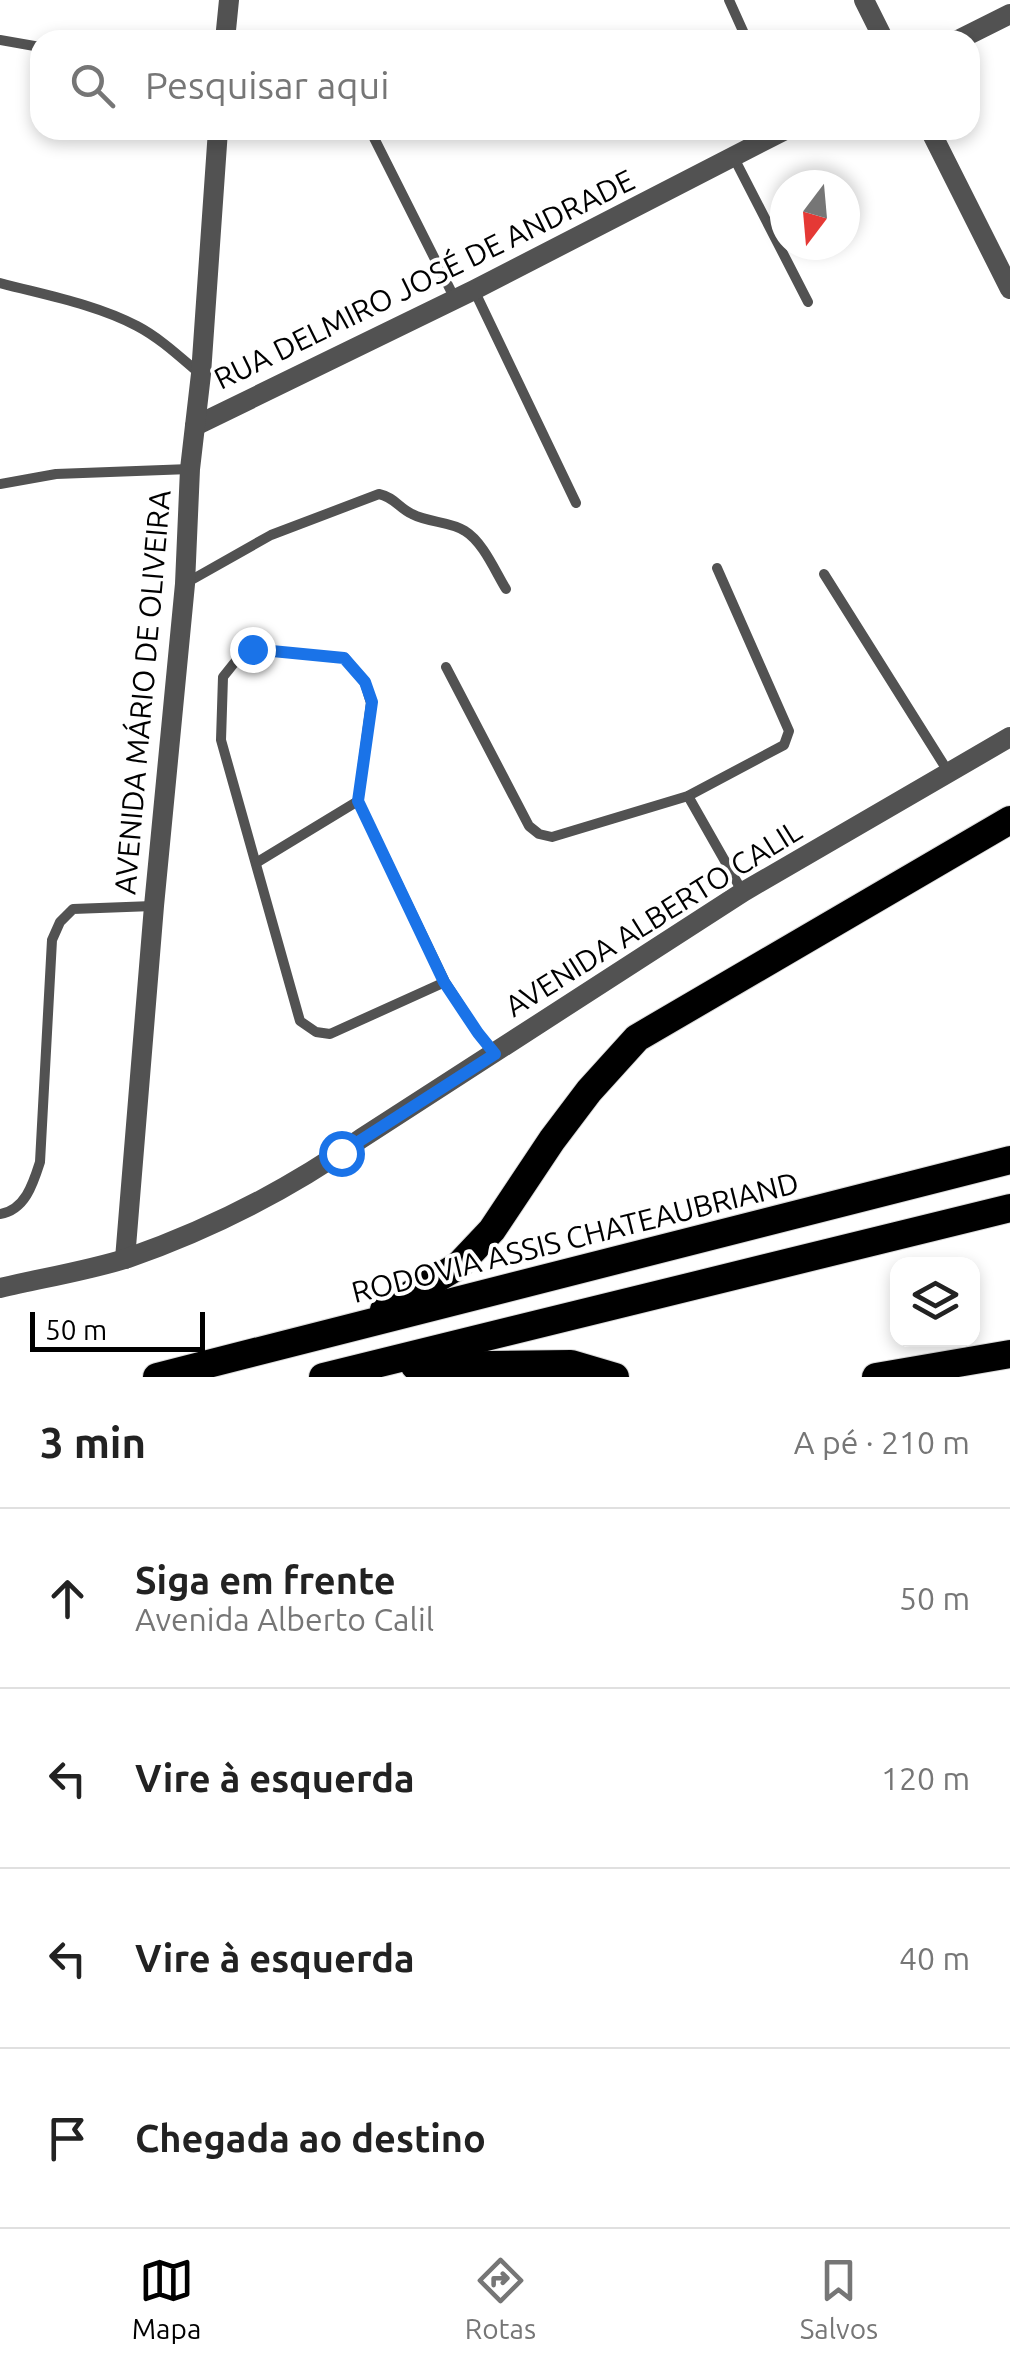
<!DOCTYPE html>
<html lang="pt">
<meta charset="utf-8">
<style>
:root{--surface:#fff;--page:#f6f6f6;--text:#222;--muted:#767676;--line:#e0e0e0;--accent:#000}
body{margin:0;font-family:Ubuntu,sans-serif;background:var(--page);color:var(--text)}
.controls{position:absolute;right:30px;bottom:30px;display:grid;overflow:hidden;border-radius:20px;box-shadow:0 5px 15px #0003}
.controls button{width:90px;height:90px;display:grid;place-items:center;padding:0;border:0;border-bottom:2px solid var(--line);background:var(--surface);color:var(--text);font:50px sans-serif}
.compass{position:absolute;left:770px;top:170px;width:90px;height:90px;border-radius:50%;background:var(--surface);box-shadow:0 5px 15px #0003;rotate:196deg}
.scale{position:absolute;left:30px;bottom:25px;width:175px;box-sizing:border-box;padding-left:10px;border:5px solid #000;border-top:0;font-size:28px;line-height:35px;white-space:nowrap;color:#000;-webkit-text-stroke:8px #fff;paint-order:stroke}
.stop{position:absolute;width:30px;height:30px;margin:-22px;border:8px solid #1a73e8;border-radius:50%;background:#fff}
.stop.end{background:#1a73e8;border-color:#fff;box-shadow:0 2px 10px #0008}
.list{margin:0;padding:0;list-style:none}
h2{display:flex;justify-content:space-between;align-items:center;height:130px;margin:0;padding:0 40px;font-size:42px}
h2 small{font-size:32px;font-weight:400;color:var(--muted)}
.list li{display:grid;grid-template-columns:65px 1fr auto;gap:30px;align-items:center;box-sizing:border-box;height:180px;padding:0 40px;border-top:2px solid var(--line)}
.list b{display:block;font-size:38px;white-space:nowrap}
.list p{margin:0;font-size:32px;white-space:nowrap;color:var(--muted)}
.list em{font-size:32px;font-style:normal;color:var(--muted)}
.icon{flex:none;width:55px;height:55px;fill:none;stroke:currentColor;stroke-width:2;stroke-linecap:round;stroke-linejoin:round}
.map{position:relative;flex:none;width:1010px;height:1377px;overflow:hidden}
.search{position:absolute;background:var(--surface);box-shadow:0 5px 15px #0003;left:30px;right:30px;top:30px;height:110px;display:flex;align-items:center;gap:25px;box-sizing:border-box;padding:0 35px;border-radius:30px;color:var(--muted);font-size:38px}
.sheet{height:850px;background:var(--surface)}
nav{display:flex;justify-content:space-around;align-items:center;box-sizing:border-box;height:140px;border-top:2px solid var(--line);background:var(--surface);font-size:28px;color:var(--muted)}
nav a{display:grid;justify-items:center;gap:5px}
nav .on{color:var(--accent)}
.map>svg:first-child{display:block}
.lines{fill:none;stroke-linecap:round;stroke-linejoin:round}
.trunk-casing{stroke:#dbdbdb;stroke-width:30}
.service{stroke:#525252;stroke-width:10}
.minor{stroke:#525252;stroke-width:20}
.trunk{stroke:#000;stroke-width:28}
.route{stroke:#1a73e8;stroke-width:12}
.labels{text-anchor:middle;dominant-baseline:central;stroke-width:8;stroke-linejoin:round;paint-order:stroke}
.street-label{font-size:30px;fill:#000;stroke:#fff}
</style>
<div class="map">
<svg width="1010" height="1377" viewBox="0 0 1010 1377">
<rect width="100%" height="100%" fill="#fff"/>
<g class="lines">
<defs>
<g id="trunk">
<polyline points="384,1310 458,1266 492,1230 552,1140 589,1091 637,1038 1010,820"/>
<polyline points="415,1366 571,1364 615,1377"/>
<polyline points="157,1377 1010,1160"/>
<polyline points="323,1377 1010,1208"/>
<polyline points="876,1377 1010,1354"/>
</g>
</defs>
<!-- trunk casing -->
<use href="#trunk" class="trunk-casing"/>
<!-- service -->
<g class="service">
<polyline points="729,0 747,40"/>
<polyline points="0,40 40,47"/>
<polyline points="370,130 455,299"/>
<polyline points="734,158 808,302"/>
<path d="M0 283C45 295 95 304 137 326 160 338 180 357 200 374"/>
<polyline points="474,290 576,503"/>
<polyline points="0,484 56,474 190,469"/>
<polyline points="824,574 949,773"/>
<path d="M186 583 271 535 379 494C394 497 399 508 412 514 429 523 450 521 465 531 483 542 495 571 506 589"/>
<polyline points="446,667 529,826 539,834 552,837 688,796 784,745 789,731 717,568"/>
<polyline points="688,796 742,891"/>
<polyline points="256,863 358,801"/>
<polyline points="445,982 330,1034 316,1032 300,1021 221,740 223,677 235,662 252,649 345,658 365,683 371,703 358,801 445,982 478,1033 495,1054"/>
<path d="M0 1214C25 1210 33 1184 40 1162L52 940 60 922 73 909 153 906"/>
</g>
<!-- minor -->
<g class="minor">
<polyline points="864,0 884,40"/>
<polyline points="225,40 229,0"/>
<polyline points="958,40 1010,14"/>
<polyline points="930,130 1010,289"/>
<polyline points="195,426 474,290 785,130"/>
<polyline points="125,1259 154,906 185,584 190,469 201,374 218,130"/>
<path d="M0 1288C42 1278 87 1271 128 1258 211 1229 291 1188 362 1138L743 892 1010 737"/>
</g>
<!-- trunk -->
<use href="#trunk" class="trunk"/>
</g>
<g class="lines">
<!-- route -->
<polyline class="route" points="252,649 344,658 365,682 372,702 358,801 444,982 478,1033 495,1054 341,1153"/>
</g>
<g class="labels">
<!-- street labels -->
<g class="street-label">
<text transform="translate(424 279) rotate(-26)">RUA DELMIRO JOSÉ DE ANDRADE</text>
<text transform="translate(142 692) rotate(-85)">AVENIDA MÁRIO DE OLIVEIRA</text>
<text transform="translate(653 918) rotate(-32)">AVENIDA ALBERTO CALIL</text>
<text transform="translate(575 1237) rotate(-14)">RODOVIA ASSIS CHATEAUBRIAND</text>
</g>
</g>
</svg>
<div class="controls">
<button><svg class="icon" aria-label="layers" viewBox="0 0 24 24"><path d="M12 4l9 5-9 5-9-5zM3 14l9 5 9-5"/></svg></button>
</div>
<svg class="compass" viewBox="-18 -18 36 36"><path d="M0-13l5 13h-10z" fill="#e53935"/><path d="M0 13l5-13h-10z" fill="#767676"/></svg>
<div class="scale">50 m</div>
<div class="stop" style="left:341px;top:1153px"></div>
<div class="stop end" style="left:252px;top:649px"></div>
<div class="search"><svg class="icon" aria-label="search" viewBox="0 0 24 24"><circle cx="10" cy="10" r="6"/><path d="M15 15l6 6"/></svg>Pesquisar aqui</div>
</div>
<section class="sheet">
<h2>3 min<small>A pé · 210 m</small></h2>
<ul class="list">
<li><svg class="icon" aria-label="ahead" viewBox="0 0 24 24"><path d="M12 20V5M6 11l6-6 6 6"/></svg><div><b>Siga em frente</b><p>Avenida Alberto Calil</p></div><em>50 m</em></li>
<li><svg class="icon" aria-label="left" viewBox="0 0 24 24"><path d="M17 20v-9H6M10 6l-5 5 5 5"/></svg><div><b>Vire à esquerda</b></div><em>120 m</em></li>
<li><svg class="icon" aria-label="left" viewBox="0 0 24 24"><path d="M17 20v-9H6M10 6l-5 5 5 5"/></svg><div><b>Vire à esquerda</b></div><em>40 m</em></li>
<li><svg class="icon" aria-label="arrive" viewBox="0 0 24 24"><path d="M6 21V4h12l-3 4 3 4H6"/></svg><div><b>Chegada ao destino</b></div></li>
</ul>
</section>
<nav>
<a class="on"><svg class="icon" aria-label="map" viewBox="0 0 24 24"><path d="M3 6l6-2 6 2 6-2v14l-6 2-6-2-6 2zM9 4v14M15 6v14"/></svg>Mapa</a>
<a><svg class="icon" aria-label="directions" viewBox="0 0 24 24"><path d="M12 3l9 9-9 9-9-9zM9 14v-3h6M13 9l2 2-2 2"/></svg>Rotas</a>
<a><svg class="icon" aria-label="saved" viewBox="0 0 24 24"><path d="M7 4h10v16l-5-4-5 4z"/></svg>Salvos</a>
</nav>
